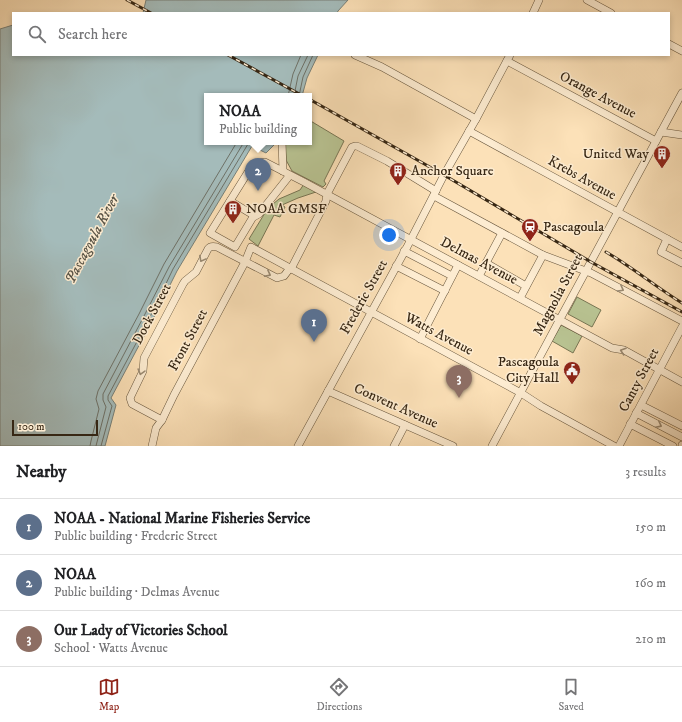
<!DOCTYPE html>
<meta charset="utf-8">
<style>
:root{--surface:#fff;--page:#f6f6f6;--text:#202124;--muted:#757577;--line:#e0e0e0;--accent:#8f2418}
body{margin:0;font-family:"IM FELL DW Pica",serif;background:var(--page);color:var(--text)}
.scale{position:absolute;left:12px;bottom:10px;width:86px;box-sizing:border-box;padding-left:4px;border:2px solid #372714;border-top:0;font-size:11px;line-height:14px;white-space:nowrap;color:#372714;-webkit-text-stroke:3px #fdecd1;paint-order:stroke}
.you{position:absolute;left:389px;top:235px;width:14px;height:14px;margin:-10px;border:3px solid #fff;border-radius:50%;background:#1a73e8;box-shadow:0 0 0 6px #1a73e833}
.badge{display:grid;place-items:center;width:26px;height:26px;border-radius:50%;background:var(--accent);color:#fff;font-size:13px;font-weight:700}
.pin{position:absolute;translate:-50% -33px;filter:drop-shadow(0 1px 2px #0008)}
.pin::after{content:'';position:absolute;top:21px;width:14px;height:12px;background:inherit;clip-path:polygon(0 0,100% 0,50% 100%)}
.popup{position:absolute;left:204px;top:93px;width:108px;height:52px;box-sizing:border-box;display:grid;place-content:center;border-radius:0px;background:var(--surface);filter:drop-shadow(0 1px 3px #0005);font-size:13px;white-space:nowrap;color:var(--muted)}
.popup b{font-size:15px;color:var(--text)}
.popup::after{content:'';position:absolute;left:50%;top:100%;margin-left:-8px;border:8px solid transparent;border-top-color:var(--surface)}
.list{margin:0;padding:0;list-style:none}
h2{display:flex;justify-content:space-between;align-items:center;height:52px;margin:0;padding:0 16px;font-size:17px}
h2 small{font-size:13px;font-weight:400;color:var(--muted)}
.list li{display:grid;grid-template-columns:26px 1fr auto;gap:12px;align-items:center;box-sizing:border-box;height:56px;padding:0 16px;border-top:1px solid var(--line)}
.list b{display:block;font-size:15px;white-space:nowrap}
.list p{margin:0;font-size:13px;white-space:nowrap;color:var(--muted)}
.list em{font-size:13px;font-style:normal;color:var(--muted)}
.icon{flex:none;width:22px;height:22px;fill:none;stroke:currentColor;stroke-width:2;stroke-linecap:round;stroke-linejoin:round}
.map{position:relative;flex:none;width:682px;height:446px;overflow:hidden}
.search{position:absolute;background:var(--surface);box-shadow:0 2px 6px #0003;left:12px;right:12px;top:12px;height:44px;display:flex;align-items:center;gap:10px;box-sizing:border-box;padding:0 14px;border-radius:0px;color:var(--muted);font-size:15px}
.sheet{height:220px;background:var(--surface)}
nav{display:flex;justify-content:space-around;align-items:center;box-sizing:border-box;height:56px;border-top:1px solid var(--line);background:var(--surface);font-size:11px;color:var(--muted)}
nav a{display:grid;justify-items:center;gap:2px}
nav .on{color:var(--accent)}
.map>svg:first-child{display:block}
.green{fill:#b9c493;stroke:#787654}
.water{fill:#a4bbba;stroke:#788078}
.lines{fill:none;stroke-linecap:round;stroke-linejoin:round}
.shore{stroke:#6e7167;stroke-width:1}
.minor-casing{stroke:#68563d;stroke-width:8}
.minor{stroke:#fdecd1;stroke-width:7}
.rail-casing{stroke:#372714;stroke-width:3}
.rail{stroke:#fdecd1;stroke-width:1.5;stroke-dasharray:4.5;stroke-linecap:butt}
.oneway{stroke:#9a8a72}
.labels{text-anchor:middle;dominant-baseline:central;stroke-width:3;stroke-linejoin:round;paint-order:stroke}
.street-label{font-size:14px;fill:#372714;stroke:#fdecd1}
.poi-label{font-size:14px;fill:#372714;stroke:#fdecd1;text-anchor:start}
.water-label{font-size:15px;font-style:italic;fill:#585346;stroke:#fdecd1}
</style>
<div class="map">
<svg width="682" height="446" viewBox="0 0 682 446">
<rect width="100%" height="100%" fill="#fce1b8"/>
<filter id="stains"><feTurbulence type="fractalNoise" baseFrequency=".005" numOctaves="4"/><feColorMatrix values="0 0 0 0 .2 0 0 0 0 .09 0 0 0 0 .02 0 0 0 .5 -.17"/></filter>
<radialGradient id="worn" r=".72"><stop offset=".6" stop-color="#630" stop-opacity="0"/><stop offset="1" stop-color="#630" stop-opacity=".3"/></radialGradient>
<!-- green -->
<g class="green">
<polygon points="309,120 344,141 324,181 326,184 323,187 292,171 286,160 285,142 309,142"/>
<polygon points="304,184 316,192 298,198 282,205 285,207 280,217 274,215 258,246 249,239 268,208 279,199 300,190"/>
<polygon points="577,297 601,310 592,327 568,314"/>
<polygon points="561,325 582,336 573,353 552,341"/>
</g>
<!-- water -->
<g class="water">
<polygon points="146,0 348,0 338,11 337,13 143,13"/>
<polygon points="13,25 13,55 318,55 307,78 302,96 207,96 207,142 277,142 266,153 252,146 177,271 152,321 111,398 116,405 105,446 0,446 0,29"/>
</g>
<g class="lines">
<!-- shore -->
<g class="shore">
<polyline points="288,96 293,74 301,55"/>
<polyline points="294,96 298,76 308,55"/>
<polyline points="299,96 303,77 313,55"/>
<polyline points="90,446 91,441 99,409 96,399 98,391 139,314 164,264 237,142"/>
<polyline points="96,446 106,407 103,400 103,394 144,316 169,267 244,142"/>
<polyline points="101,446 112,406 108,400 108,396 149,319 173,269 248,144 251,142"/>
</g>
<defs>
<g id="minor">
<polyline points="587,0 611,13"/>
<polyline points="533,13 539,0"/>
<polyline points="669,44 682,51"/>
<polyline points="355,55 382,67 476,119"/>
<polyline points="507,61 656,141"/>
<polyline points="469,131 682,247"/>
<polyline points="661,132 682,135"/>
<polyline points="282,142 283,171"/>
<polyline points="290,175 259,214 253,217 235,247 210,233 253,164 265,162 304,182 612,348 624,350 682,382"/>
<polyline points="434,196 543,255 591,273 682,321"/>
<polyline points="230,201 255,216"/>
<polyline points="667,239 661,252 682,263"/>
<polyline points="404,251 452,276"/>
<polyline points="486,263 526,286"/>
<polyline points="396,266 445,291"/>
<polyline points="291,269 326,201 327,194 352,147 355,146 357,146 387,161 436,191"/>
<polyline points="479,276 502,233"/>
<polyline points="520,298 543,255"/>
<polyline points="420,339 458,265"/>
<polyline points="328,391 453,446"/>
<polyline points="641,405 682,426"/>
<polyline points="636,413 682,437"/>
<path d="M162 420 132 404 130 398 143 371 144 358 183 284 185 281 196 272 208 249C210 246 213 246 217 247L277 278 284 276 290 268"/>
<polyline points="630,424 673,446"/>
<polyline points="152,446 156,428 162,420 174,395 245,262 251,247 521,393 541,406 614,446"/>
<polyline points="298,446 407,247 444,175 476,119 510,55"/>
<polyline points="394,446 405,425"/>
<polyline points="492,446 560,319 682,93"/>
<polyline points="619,446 682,327"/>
<polyline points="682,446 682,445"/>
</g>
</defs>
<!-- minor casing -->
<use href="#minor" class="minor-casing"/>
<!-- minor -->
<use href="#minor" class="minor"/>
<defs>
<g id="rail">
<polyline points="127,0 151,13"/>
<polyline points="228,55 303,96"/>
<polyline points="309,99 444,175 591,262 682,312"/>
<path d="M606 252C632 267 656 287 682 303"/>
</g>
</defs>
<!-- rail casing -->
<use href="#rail" class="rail-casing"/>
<!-- rail -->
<use href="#rail" class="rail"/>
</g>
<!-- one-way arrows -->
<defs><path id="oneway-chevron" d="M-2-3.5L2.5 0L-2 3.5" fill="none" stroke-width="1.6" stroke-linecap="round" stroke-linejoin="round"/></defs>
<g class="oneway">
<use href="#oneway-chevron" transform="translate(202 259) rotate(118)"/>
<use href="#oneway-chevron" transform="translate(268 274) rotate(27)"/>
<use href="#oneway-chevron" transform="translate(621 289) rotate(28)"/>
<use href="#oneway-chevron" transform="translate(623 351) rotate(-162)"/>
<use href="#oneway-chevron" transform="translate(141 372) rotate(106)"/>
<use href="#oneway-chevron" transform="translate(659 425) rotate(27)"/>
</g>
<!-- icons -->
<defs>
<symbol id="building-pin" viewBox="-11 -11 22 30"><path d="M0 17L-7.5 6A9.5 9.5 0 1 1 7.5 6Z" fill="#8f2418" stroke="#fdecd1"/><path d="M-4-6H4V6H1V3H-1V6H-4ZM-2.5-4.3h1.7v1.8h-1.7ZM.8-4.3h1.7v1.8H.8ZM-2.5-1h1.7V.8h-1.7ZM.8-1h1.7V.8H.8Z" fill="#fff"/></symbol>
<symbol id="station-pin" viewBox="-11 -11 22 30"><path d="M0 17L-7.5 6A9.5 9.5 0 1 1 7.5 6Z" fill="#8f2418" stroke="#fdecd1"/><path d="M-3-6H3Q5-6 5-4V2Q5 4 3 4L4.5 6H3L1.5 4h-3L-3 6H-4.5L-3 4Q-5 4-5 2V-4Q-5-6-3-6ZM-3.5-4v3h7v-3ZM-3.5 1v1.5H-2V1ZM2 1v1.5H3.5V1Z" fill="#fff"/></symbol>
<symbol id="civic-pin" viewBox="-11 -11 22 30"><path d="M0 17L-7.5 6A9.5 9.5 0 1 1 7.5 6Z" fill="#8f2418" stroke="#fdecd1"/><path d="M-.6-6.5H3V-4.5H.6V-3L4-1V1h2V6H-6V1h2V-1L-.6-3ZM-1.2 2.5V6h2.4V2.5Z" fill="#fff"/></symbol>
</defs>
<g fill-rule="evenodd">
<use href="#building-pin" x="652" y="144" width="20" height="27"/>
<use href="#building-pin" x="388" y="161" width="20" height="27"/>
<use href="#building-pin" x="223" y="199" width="20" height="27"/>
<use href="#station-pin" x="520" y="217" width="20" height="27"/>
<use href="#civic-pin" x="562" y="360" width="20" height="27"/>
</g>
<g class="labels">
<!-- street labels -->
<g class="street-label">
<text transform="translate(598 95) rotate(28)">Orange Avenue</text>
<text transform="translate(582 178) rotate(29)">Krebs Avenue</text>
<text transform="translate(479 261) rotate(28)">Delmas Avenue</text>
<text transform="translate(558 295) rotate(-62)">Magnolia Street</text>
<text transform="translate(364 297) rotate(-61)">Frederic Street</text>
<text transform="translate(152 314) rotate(-62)">Dock Street</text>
<text transform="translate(439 334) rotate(28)">Watts Avenue</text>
<text transform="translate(188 340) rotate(-62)">Front Street</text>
<text transform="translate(639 380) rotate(-62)">Canty Street</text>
<text transform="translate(396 406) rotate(24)">Convent Avenue</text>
</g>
<!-- poi labels -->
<g class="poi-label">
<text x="649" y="154" text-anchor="end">United Way</text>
<text x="411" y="171">Anchor Square</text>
<text x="246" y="209">NOAA GMSF</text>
<text x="543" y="227">Pascagoula</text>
<text x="559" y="362" text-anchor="end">Pascagoula<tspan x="559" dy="16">City Hall</tspan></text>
</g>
<!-- water labels -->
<g class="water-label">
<text transform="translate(92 239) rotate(-62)">Pascagoula River</text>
</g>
</g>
<rect width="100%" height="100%" filter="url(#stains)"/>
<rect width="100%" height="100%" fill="url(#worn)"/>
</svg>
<div class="scale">100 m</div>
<div class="you"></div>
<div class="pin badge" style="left:314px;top:342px;background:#5c6f8a">1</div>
<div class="pin badge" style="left:258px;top:191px;background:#5c6f8a">2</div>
<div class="popup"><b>NOAA</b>Public building</div>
<div class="pin badge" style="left:459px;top:398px;background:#8d6e63">3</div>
<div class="search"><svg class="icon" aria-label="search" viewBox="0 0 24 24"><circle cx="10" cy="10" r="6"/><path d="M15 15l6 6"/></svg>Search here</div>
</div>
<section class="sheet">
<h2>Nearby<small>3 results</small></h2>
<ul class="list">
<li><span class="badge" style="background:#5c6f8a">1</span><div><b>NOAA - National Marine Fisheries Service</b><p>Public building · Frederic Street</p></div><em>150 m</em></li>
<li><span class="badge" style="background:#5c6f8a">2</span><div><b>NOAA</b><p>Public building · Delmas Avenue</p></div><em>160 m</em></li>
<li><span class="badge" style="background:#8d6e63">3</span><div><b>Our Lady of Victories School</b><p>School · Watts Avenue</p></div><em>210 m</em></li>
</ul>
</section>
<nav>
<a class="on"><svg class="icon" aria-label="map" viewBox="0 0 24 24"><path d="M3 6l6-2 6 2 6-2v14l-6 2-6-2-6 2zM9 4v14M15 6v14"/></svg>Map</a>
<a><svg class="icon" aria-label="directions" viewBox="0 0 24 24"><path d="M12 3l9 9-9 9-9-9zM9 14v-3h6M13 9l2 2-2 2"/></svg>Directions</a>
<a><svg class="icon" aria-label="saved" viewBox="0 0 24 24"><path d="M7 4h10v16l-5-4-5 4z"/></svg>Saved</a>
</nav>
